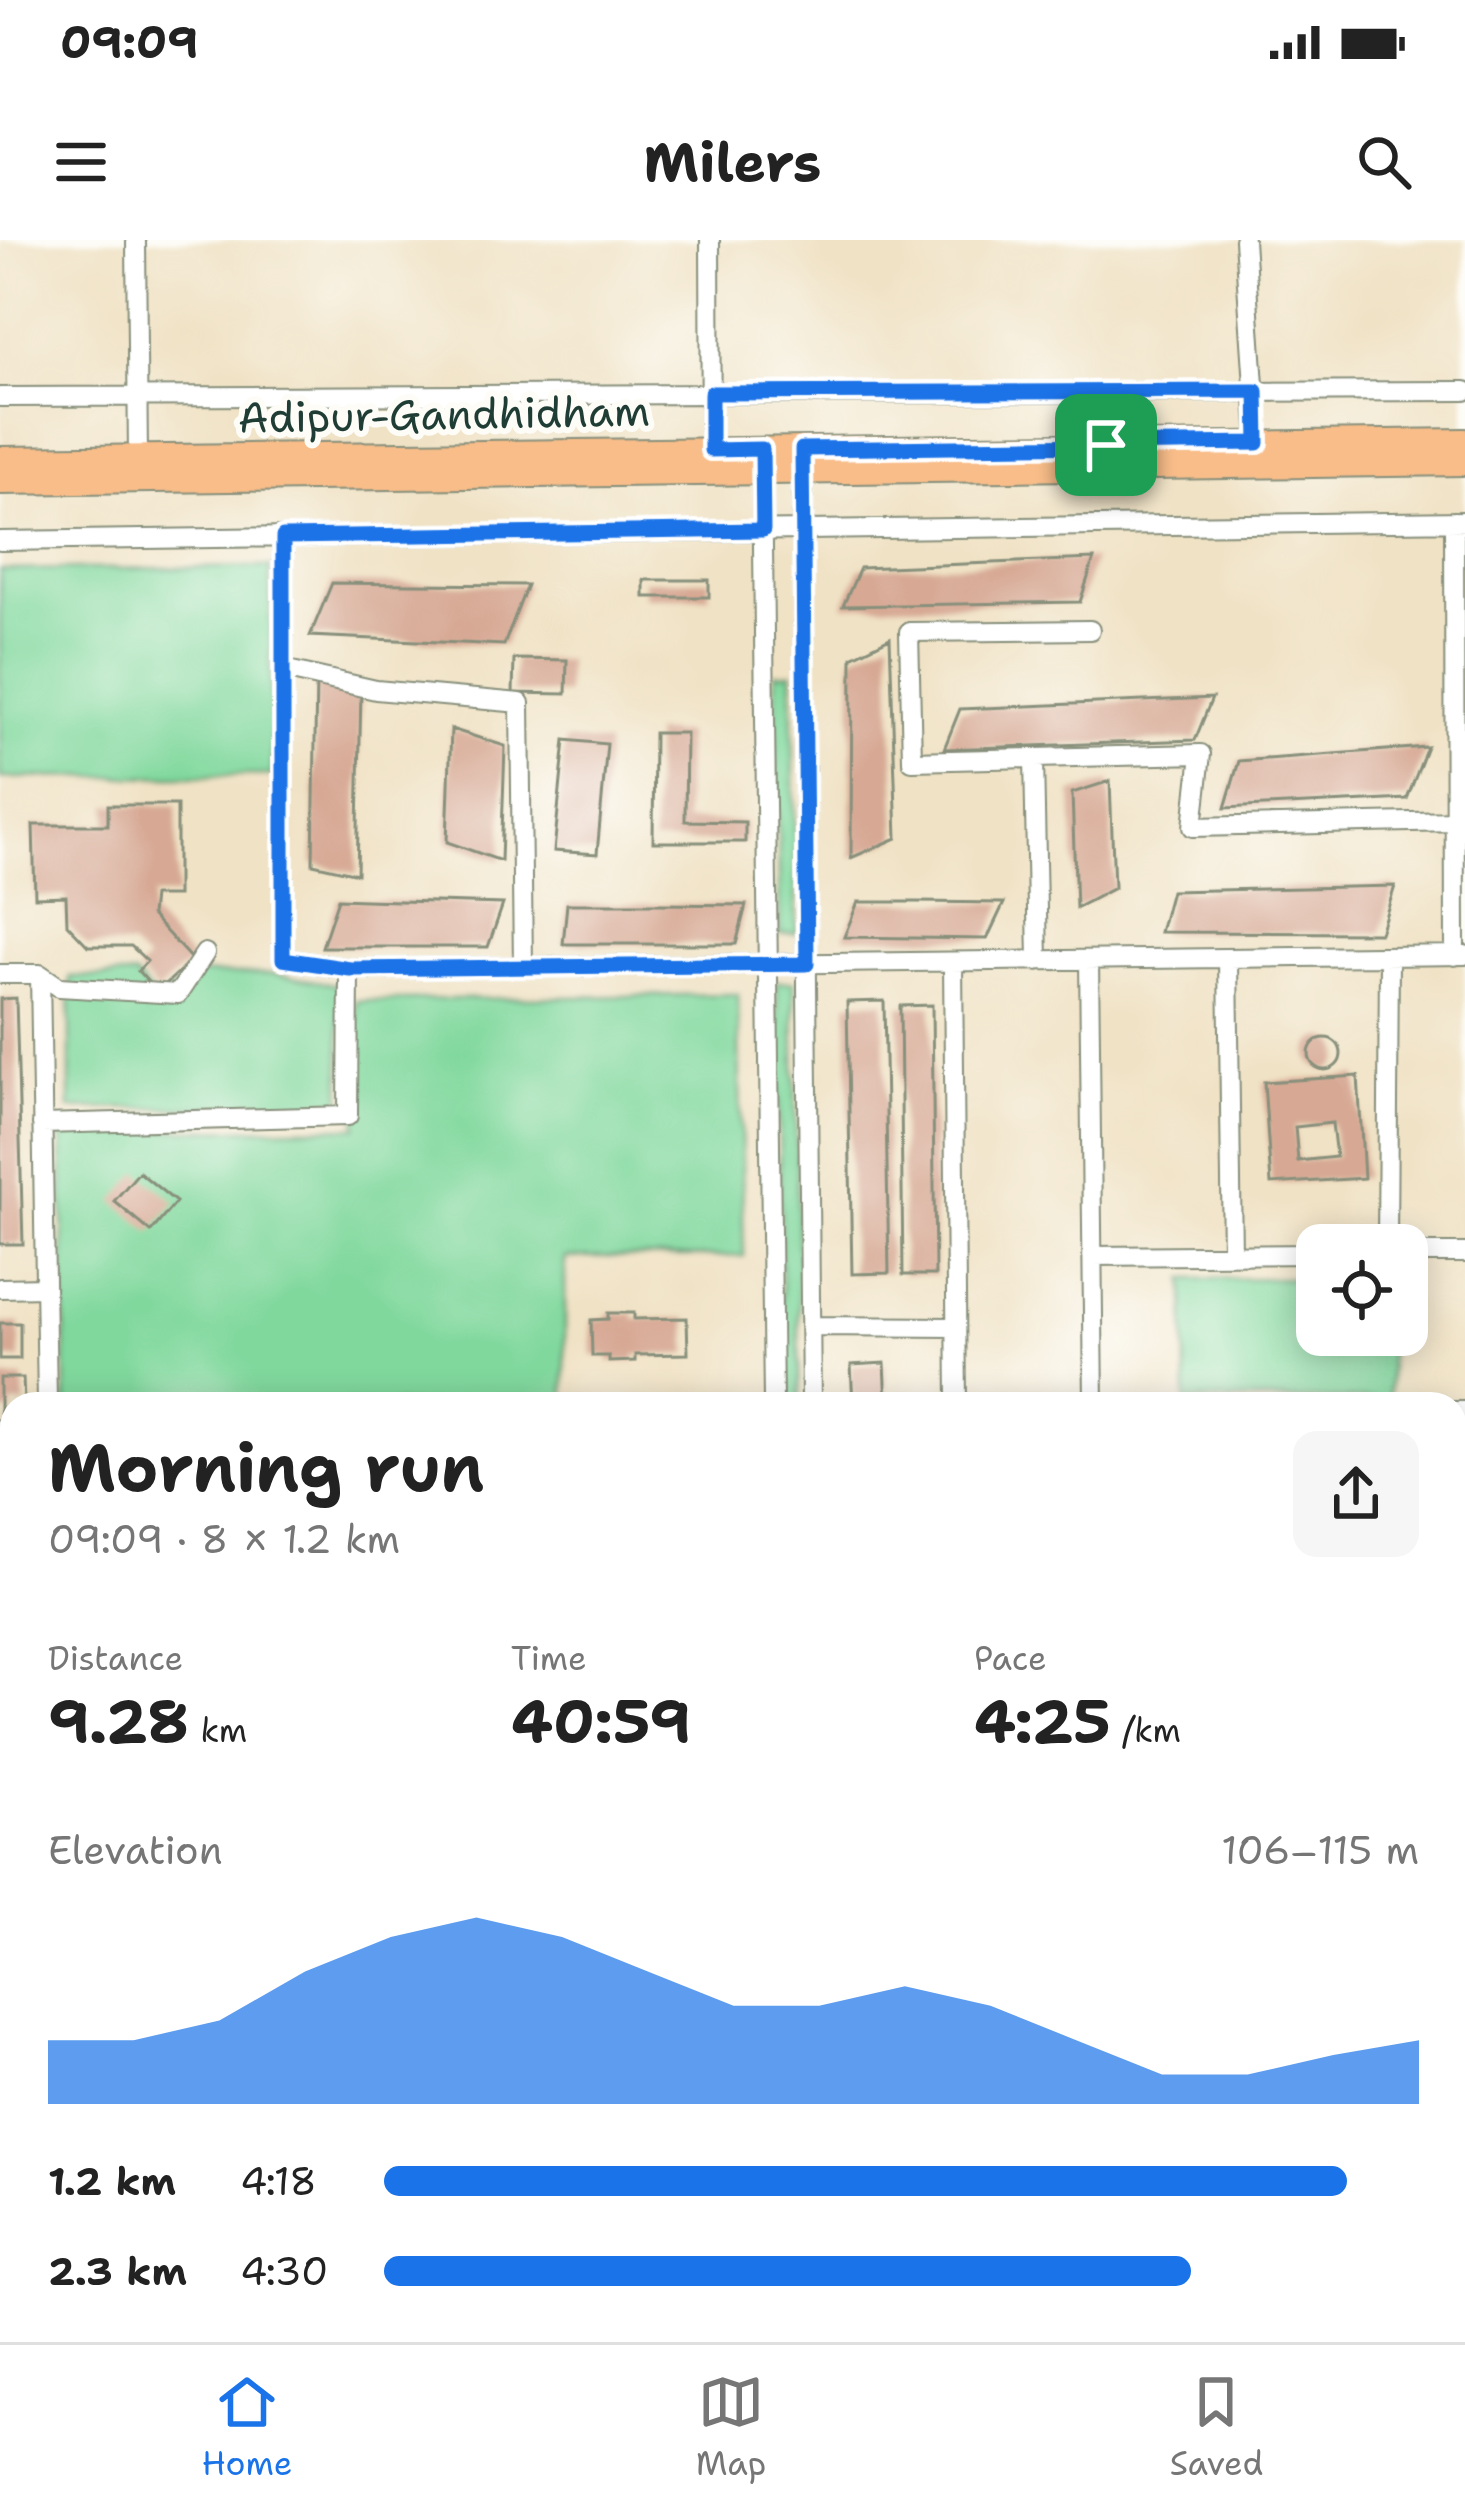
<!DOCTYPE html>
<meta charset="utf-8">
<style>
:root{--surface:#fff;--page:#f6f6f6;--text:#222;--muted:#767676;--line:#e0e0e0;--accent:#1a73e8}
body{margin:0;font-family:"Shantell Sans",sans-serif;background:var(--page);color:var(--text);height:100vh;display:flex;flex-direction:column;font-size:45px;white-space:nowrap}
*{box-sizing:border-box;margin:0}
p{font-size:39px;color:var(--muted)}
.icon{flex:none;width:66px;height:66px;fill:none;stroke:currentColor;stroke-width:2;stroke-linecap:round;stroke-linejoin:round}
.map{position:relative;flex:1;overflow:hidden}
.details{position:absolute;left:0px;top:1152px;width:1467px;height:951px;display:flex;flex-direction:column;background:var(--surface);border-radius:36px 36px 0 0;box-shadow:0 6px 30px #0003}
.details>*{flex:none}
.controls{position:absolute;left:1296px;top:984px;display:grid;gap:24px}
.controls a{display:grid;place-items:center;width:132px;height:132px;border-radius:24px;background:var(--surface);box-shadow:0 6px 30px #0003;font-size:60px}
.pin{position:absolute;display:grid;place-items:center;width:102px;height:102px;color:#fff;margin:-51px;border-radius:24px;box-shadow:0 6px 18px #0006}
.round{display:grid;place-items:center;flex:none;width:126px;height:126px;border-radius:24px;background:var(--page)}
.overview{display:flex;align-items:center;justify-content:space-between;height:204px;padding:0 48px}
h1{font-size:66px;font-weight:700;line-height:90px}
.figures{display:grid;grid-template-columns:repeat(3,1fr);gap:18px;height:204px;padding:12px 48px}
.figures div{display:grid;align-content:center}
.figures b{font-size:60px;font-weight:700}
.figures small{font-size:33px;font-weight:400}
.figures p{font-size:33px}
.chart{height:336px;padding:24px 48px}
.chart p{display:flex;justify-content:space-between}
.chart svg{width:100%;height:216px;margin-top:12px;fill:var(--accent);opacity:.7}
ul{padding:0 48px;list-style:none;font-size:39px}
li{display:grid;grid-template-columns:192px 144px 1fr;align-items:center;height:90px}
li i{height:30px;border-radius:15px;background:var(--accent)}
.status{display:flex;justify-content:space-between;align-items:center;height:84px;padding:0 60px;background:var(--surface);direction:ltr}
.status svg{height:33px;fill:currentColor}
header{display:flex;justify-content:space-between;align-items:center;height:156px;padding:0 48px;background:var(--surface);font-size:54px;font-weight:700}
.dock{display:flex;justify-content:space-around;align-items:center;height:168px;border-top:3px solid var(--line);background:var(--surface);font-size:33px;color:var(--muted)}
.dock a{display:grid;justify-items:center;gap:6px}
.dock .on{color:var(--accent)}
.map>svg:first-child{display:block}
.green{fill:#80d89d;stroke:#508a68;stroke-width:3}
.building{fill:#d7a994;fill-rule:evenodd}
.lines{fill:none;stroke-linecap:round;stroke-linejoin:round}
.minor-casing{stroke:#88907c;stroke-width:22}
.major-casing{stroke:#88907c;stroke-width:28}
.minor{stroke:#fff;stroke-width:18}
.major{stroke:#f8bd89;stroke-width:24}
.route-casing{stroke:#fff;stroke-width:24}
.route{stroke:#1a73e8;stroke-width:15}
.labels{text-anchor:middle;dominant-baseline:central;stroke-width:12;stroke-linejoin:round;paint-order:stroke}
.street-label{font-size:42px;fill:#1f3d34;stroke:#fdfcf7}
</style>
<div class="status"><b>09:09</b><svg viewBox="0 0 49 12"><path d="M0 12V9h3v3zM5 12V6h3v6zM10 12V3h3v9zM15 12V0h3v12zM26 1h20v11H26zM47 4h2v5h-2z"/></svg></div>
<header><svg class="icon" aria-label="menu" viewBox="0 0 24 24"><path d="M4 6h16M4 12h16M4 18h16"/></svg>Milers<svg class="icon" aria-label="search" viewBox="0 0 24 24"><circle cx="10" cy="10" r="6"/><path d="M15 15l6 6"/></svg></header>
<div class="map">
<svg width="1465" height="2102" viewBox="0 0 1465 2102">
<rect width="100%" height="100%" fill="#fdfcf7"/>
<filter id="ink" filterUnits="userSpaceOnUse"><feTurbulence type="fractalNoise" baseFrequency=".00833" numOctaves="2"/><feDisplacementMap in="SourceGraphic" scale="24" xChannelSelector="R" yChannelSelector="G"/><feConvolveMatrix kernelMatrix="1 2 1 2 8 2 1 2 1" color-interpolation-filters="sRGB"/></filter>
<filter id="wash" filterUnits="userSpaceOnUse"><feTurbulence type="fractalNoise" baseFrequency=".004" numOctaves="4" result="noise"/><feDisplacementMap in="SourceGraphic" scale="48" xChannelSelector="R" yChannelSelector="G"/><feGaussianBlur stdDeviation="2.7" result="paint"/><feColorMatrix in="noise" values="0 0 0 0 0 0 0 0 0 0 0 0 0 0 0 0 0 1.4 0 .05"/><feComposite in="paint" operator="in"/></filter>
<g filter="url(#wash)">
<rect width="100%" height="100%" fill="#f0e2c5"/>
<path class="green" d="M 270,327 L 272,535 L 0,538 L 0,330 Z
M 792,433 L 797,693 L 780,694 L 775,434 Z
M 191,734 L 274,734 L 338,745 L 342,866 L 70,869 L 70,737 L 135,736 L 158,761 Z
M 777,742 L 794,742 L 800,1164 L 783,1164 Z
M 738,754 L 744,1016 L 565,1018 L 565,1164 L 66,1164 L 62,892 L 357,887 L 356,761 Z
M 1317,1038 L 1317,1095 L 1389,1095 L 1389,1159 L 1186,1161 L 1185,1039 Z
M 577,2091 L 967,2091 L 967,2102 L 577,2102 Z"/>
<g id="blocks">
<path class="building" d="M 1094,319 L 1080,362 L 843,366 L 860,328 Z
M 644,340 L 709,340 L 709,357 L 644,357 Z
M 332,343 L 410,344 L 527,345 L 504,405 L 310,396 Z
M 890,398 L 897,598 L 851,618 L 852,417 Z
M 514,419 L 567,420 L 566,454 L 513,453 Z
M 316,438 L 361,450 L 357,634 L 313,624 Z
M 1212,458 L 1195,500 L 944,509 L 960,469 Z
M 451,489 L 505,506 L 501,621 L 447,602 Z
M 654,493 L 686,493 L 685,581 L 745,582 L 745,602 L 653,602 Z
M 565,500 L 607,504 L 597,614 L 554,611 Z
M 1427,507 L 1407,559 L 1225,568 L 1239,521 Z
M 1110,541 L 1114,648 L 1076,668 L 1072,553 Z
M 108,565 L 177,565 L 177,656 L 153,656 L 151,675 L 192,720 L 157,752 L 138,731 L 147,721 L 131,706 L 88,706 L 67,684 L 66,656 L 35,657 L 33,585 L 108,585 Z
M 1395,646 L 1380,693 L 1160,692 L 1171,651 Z
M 338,659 L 365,660 L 503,664 L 488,707 L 322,707 Z
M 858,662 L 916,662 L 1004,663 L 987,699 L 844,697 Z
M 567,664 L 657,664 L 746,665 L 736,704 L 563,704 Z
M 16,758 L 23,1004 L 0,1004 L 0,759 Z
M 884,761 L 889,1033 L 852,1034 L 847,762 Z
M 932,765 L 935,1035 L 903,1035 L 900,766 Z
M1309 814a16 16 0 1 1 32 0a16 16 0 1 1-32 0Z
M 1358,836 L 1364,938 L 1271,944 L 1264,842 ZM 1332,883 L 1336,917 L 1298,921 L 1295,887 Z
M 139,932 L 176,962 L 151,992 L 114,961 Z
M 608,1073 L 634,1073 L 634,1079 L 687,1078 L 688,1114 L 635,1115 L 635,1121 L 609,1122 L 609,1116 L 592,1116 L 591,1080 L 608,1079 Z
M 0,1083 L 20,1083 L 20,1119 L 0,1119 Z
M 885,1123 L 887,1164 L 853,1164 L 851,1125 Z
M 0,1138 L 23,1138 L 24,1164 L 12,1164 L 12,1172 L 0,1172 Z
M 0,1224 L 12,1224 L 12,1521 L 0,1521 Z
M 0,1593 L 12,1593 L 12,1632 L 0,1632 Z
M 0,1773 L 12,1773 L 12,1813 L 0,1813 Z
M 0,1829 L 12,1829 L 12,1863 L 0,1863 Z
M 0,1922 L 12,1922 L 12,1955 L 0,1955 Z
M 0,1962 L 12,1962 L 12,1993 L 0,1993 Z
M 0,2050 L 12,2050 L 12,2083 L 0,2084 Z
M 302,2091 L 339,2091 L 339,2102 L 302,2102 Z
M 352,2091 L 385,2091 L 385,2102 L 352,2102 Z
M 442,2091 L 537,2091 L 537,2102 L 442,2102 Z"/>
</g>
</g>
<g filter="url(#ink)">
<use href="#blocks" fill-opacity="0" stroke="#88907c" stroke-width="3"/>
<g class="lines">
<g class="minor-casing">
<path id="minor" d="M 136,0 L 138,217
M 710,0 L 711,222
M 1244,0 L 1258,203
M 0,157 L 1465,151
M 762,221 L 773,1164
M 802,221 L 811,1164
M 1454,281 L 1455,716
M 283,297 L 283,719 L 349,729 L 1465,715
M 0,301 L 1465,281
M 1090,390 L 909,392 L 912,521 L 1201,514 L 1193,587 L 1455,581
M 283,429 L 376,450 L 520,463 L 523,727
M 1034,518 L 1038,721
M 1228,719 L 1232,1014
M 1089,720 L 1094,1164
M 953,722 L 957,1164
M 0,734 L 40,734 L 59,747 L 178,754 L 205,713
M 40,734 L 47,1164
M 42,884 L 348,876 L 349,729
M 1387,1005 L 1389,717
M 1407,1013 L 1465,1013
M 1092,1016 L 1317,1014
M 0,1048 L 45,1047
M 810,1086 L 956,1087
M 1455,1171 L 1465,1171
M 0,1189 L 12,1189
M 1455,1495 L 1465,1494
M 0,1563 L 12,1562
M 1455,1677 L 1465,1677
M 0,1703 L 12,1703
M 1455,1731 L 1465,1731
M 0,1750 L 12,1749
M 0,1882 L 12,1882
M 0,2016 L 12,2016
M 1455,2051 L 1465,2047
M 270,2091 L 270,2102
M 562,2091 L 562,2102
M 1093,2091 L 1093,2102
M 401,2102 L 401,2091
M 1326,2102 L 1354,2091"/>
</g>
<g class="major-casing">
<path id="major" d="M 0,219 L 1465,201
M 0,242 L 1465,223"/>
</g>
<use href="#minor" class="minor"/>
<use href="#major" class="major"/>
</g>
</g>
<g class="lines" filter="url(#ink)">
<g class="route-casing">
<path id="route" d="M 1257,151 L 1258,203 L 802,209 L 807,724 L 350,729 L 283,719 L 283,297 L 763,290 L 762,209 L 711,210 L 711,153 Z"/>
</g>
<use href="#route" class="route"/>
</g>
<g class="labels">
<g class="street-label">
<text transform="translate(444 174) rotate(-1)">Adipur-Gandhidham</text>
</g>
</g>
</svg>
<div class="controls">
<a><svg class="icon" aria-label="locate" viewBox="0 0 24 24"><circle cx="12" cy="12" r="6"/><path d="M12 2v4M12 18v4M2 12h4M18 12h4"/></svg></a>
</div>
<div class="pin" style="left:1106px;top:205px;background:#1e9e55"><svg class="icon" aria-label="arrive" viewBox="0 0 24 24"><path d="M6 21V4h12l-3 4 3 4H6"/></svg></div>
<section class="details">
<div class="overview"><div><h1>Morning run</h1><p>09:09 · 8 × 1.2 km</p></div><a class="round"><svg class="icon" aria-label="share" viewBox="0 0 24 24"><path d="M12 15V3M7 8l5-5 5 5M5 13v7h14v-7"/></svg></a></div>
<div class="figures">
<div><p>Distance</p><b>9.28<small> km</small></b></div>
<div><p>Time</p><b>40:59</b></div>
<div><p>Pace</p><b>4:25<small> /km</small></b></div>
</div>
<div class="chart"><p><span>Elevation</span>106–115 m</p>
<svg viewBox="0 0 160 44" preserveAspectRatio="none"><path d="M0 44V31L10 31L20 27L30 17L40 10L50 6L60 10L70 17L80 24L90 24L100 20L110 24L120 31L130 38L140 38L150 34L160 31V44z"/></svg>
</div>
<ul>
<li><b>1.2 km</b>4:18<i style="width:93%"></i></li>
<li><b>2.3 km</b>4:30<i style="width:78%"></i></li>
</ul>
</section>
</div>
<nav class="dock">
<a class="on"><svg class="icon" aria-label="home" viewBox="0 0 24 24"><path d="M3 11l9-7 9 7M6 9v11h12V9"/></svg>Home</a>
<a><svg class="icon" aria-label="map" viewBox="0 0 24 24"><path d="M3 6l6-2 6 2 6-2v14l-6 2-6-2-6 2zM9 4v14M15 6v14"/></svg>Map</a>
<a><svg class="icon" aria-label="saved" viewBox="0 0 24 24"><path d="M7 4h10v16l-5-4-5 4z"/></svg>Saved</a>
</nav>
